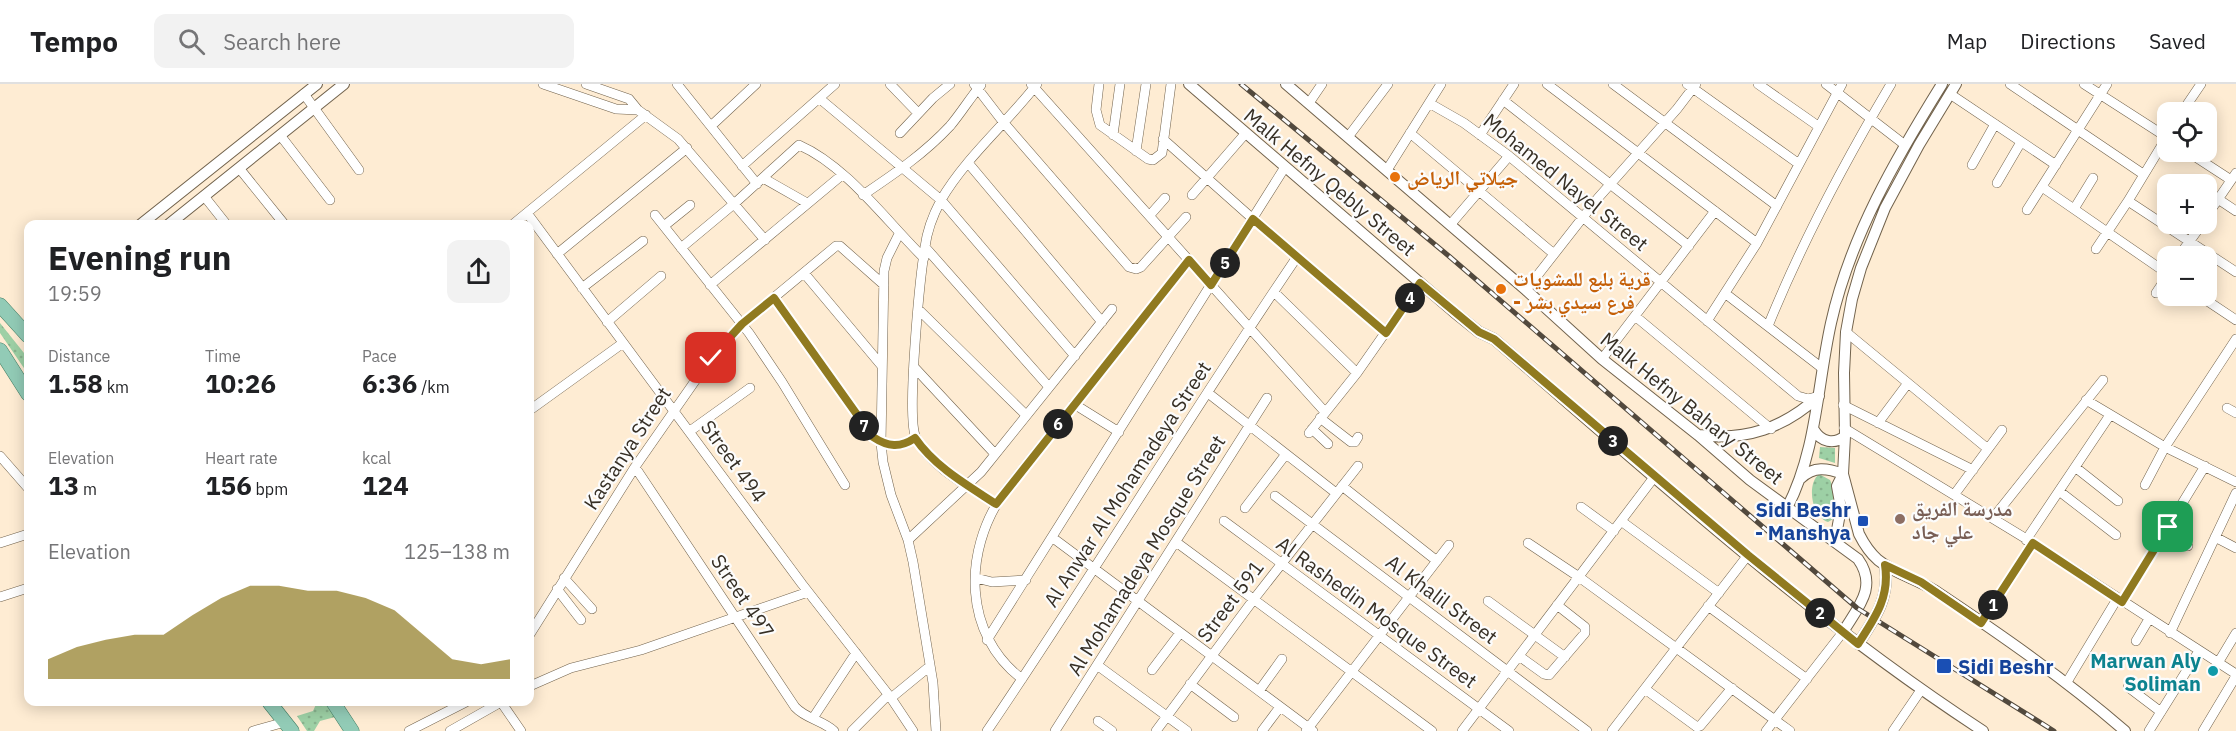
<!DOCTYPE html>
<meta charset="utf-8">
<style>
:root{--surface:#fff;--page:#f2f2f2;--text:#202124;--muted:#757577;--line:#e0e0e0;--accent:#907a20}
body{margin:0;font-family:"IBM Plex Sans","Noto Naskh Arabic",sans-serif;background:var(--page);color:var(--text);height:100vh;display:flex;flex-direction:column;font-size:22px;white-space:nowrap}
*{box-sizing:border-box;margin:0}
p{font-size:20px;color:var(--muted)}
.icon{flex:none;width:33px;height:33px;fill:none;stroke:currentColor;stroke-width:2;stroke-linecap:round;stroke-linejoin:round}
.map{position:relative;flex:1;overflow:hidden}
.sheet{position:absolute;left:24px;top:136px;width:510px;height:486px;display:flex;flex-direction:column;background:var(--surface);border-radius:12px;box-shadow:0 3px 15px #0003}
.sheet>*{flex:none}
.fabs{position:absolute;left:2157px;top:18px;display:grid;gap:12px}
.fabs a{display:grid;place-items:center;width:60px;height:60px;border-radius:12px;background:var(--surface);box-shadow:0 3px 15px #0003;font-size:30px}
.pin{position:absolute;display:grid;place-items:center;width:51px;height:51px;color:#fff;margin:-26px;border-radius:12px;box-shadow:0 3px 9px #0006}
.km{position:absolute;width:30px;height:30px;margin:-15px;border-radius:50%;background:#222;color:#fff;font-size:16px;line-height:30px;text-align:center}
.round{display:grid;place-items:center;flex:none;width:63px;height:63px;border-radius:12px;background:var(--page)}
.head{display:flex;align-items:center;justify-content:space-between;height:102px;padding:0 24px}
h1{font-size:33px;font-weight:800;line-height:45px}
.figures{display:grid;grid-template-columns:repeat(3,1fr);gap:9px;height:102px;padding:6px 24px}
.figures div{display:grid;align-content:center}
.figures b{font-size:26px;font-weight:800}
.figures small{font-size:16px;font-weight:400}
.figures p{font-size:16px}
.chart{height:168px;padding:12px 24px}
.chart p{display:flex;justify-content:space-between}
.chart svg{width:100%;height:108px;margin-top:6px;fill:var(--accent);opacity:.7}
header{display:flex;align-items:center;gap:36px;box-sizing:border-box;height:84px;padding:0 30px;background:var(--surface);border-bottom:2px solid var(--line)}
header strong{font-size:28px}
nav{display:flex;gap:33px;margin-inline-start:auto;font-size:21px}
.search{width:420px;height:54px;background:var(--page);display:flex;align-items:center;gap:15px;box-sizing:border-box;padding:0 21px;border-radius:12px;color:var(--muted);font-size:22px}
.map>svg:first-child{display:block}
.grass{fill:url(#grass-dots)}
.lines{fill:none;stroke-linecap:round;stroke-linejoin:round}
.minor-casing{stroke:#71624c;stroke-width:10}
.tertiary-casing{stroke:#71624c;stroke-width:12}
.primary-casing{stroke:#437e64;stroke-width:15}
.minor{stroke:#fff;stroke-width:9}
.tertiary{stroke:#fff;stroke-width:10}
.primary{stroke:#92cbb6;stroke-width:14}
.rail-casing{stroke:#52493d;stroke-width:5}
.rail{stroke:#fcfcfc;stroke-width:3;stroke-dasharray:9;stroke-linecap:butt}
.route-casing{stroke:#fff;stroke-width:12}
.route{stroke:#907a20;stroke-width:8}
.food-dot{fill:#e8710a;stroke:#fcfcfc;stroke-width:2}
.education-dot{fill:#8d6e63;stroke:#fcfcfc;stroke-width:2}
.transit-dot{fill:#1a4fb4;stroke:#fcfcfc;stroke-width:2}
.culture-dot{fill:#0f9aa8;stroke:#fcfcfc;stroke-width:2}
.labels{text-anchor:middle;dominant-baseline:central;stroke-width:4.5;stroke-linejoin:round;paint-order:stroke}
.food-label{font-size:20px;font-weight:bold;fill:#c56008;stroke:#fcfcfc;text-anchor:start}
.street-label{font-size:20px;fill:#362f25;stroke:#fcfcfc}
.education-label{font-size:20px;font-weight:bold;fill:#785e54;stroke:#fcfcfc;text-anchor:start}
.transit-label{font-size:20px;font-weight:bold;fill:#164399;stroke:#fcfcfc;text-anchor:end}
.culture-label{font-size:20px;font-weight:bold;fill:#0d838f;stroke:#fcfcfc;text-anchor:end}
</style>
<header>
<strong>Tempo</strong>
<div class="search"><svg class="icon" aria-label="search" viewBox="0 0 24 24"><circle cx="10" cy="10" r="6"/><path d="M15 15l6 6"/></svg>Search here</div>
<nav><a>Map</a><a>Directions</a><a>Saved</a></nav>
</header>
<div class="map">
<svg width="2236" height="647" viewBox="0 0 2236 647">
<defs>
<pattern id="grass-dots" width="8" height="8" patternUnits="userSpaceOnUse" patternTransform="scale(1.5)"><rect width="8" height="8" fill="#9dd0a5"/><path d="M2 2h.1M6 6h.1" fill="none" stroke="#88b38e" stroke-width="1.8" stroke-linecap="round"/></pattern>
</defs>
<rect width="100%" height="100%" fill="#feecd3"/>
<path class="grass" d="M 0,239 L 28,274 L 28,290 L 0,249 Z
M 1820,363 L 1835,364 L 1835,379 L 1819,374 Z
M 1819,390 L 1830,396 L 1838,415 L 1835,434 L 1828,438 C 1812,433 1806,401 1819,390 Z
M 317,618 L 324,618 L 335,633 L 320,637 L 314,647 L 307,647 L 297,632 L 313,627 Z"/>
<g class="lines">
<g class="minor-casing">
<path id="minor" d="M 543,0 L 616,25 L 638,26
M 586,0 L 629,15 L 638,26 L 678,55 L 765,156
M 677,0 L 757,100
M 890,0 L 918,29
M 974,0 L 1004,39 L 1129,183 L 1136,185 L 1141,183 L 1186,133
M 1031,0 L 1325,328
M 1099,0 L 1096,26 L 1100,41 L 1148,75 L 1153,76 L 1162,69 L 1171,0
M 1547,0 L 1757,159
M 1613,0 L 1777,122
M 1687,0 L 1799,80
M 1758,0 L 1818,42
M 1826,0 L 1905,61
M 2010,0 L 2143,90
M 2084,0 L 2168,54
M 304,10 L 359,86
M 1950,10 L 2056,81
M 819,14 L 941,116 L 1075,272
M 1503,16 L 1689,162
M 1309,19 L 1322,0
M 1429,19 L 1464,39 L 1509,72 L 1798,312 L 1808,315 L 1819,312
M 2182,28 L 2201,0
M 711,42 L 756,0
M 900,49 L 933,14 L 950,0
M 1410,49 L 1554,170
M 280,51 L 330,116
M 1113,51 L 1120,0
M 1480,51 L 1514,0
M 1348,53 L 1388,0
M 1163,55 L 1253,135 L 1386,249
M 1136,67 L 1146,0
M 2188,68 L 2231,96
M 969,80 L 1102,238
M 1972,81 L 1995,40
M 742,82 L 835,0
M 239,84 L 285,141
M 1387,86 L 1441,0
M 763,94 L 807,119
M 1997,99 L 2021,58
M 2042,103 L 2168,190
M 863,111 C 894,90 924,70 950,42 C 961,29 970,14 981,1
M 1192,111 L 1245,50
M 204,112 L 227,141
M 2218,115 L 2236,127
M 2128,117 L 2236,188
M 2074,125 L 2093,94
M 2027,126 L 2107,0
M 527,129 L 802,500 L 891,614 L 913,647
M 655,131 L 749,249 L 782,298 L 845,401
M 1150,131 L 1165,114
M 2206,133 L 2236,89
M 512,141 L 646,31
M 1450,141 L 1509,72
M 664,142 L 690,121
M 899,150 L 887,174 L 884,187 L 881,359 L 883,378 L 891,411 L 908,456 L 913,478 L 933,599 L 936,647
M 925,163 L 1049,303
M 681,164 L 735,119 L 799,61 C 847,82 887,138 924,174
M 2096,165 L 2128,117 L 2168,51
M 557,170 L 687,64
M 2179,172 L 2202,140
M 804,189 L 882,282
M 710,201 L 842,91
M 582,204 L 643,157
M 1526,206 L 1598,114 L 1677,25 L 1696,0
M 1274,208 L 1357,289
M 2156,209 L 2168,191
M 1726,210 L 1822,284
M 2200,212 L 2236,236
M 774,214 L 873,353 C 888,363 900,364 915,354
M 919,226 L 1026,331
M 1635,232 L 1771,345
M 1707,237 L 1757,159 L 1842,0
M 607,238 L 661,192
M 1768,242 C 1802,158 1844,79 1891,0
M 1846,248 L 1988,365
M 1602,275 L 1715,127
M 914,283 L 995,370
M 1208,309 L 1336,409
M 2086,316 L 2165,363 L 2236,398
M 1074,320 L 1119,348
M 1843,321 L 1973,386
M 2227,324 L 2236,329
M 530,326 L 623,259
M 1320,334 L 1351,358 L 1355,358 L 1358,353
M 1878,339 L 1908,299
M 1844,344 L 2033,459 L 2236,590
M 1312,345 L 1328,360
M 690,347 L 750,304
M 1309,349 L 1357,289 L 1420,199
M 0,372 L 28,404
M 635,383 L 795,623 C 806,635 822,636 834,647
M 2075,383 L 2118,417
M 2145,401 L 2165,363 L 2236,255
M 1342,402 L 1437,477
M 2059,407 L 2116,451
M 1954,411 L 2002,346
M 1275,412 L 1587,647
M 996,420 C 971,404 929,382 916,354 C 906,334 920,193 925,163 C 927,147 933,131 941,116 C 966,73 1007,39 1037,0
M 1581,423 L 1614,447
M 1245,424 L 1286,370
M 1993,434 L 2103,296
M 1224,437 L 1509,647
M 1621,437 L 1719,509
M 2168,443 L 2188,462
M 2215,453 L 2236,464
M 1053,454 L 1313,647
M 908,456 L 981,388 L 1112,225
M 2026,456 L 2110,331
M 1176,458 L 1432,647
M 0,459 L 28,450
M 1528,459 L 1579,493 L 1790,647
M 564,494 L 592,525
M 976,494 L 992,498 L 1026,496
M 557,505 L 581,536
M 0,513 L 28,504
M 1488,517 L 1565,573
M 2122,518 L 2205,382
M 1708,522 L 1807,595
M 1981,539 L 2033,459
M 2170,549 L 2236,409
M 530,550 L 635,383 L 711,274 L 742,240 L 836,162 L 840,162 L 884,201
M 987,556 L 1285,83
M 2136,557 L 2149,535
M 1519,572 L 1544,590 L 1549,591 L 1585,549 L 1585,543 L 1557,521
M 2218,579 L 2236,549
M 1097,581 L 1187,647
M 1152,586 L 1180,549
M 1022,595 C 963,550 963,468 1003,410 L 1189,176
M 2067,598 L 2117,515
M 1190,600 L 1234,633
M 530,602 L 571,584 L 641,566 L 808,508
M 2128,603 L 2161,628
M 1645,605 L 1697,643 L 1700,642 L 1732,604
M 1259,607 L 1282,575
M 891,614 L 930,582
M 813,634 L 856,569
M 1098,637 L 1112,647
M 253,647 L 285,638
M 409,647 L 466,618
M 450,647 L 501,618 L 521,647
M 852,647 L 888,611
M 987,647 C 1093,491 1191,329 1297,173
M 1055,647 L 1267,314
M 1156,647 L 1254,515 L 1358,382
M 1262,647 L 1280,623
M 1306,647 L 1449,461
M 1462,647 L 1655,392
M 1612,647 L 1748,471
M 1766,647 L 1843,548
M 1893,647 L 1921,606
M 2149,647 L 2199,567
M 2203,647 L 2236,592"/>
</g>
<g class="tertiary-casing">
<path id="tertiary" d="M 1189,0 L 1454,228 L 1479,248 L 1494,255 C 1652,391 1808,533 1983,647
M 1286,0 L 1526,206 L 1602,275 L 1698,351 L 1750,396 L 1858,475 C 1878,503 1858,523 1843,548
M 1956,0 L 1919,61 L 1885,124 L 1861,184 L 1852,215 L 1846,248 L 1844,289 L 1845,352 L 1843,390 L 1859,450 C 1864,460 1870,469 1878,476 C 1894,489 1916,495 1934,506 C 2000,550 2065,595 2125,647
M 140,141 L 317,0
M 168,141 L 344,0
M 1814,346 C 1821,358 1834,361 1845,352
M 1699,351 C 1746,357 1784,344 1819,312
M 1801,394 C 1814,382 1827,384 1843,390 L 1837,402 L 1841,424 L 1835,457
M 1787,424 C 1817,366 1817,302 1831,239 C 1850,153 1896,74 1942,0
M 1858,560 C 1875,534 1890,514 1885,481"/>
</g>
<g class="primary-casing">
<path id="primary" d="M 0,221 L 28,252
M 0,266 L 28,310
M 269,618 L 292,647
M 333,618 L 352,647"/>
</g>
<use href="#minor" class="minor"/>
<use href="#tertiary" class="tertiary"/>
<use href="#primary" class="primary"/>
<g class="rail-casing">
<path id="rail" d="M 1241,0 L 1450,173 L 1857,524 L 2054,647"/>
</g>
<use href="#rail" class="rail"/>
</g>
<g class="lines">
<g class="route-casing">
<path id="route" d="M 711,274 L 742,240 L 774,214 L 873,353 C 888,363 900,364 915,354 C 935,383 967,401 996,420 L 1189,176 L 1211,201 L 1253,135 L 1386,249 L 1420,199 L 1479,248 L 1494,255 L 1748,471 L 1858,560 C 1875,534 1890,513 1885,481 L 1921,498 L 1981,539 L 2033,459 L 2122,518 L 2168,443"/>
</g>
<use href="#route" class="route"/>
</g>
<g class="food-dot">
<circle cx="1395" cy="93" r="6"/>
<circle cx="1501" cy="205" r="6"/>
</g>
<circle class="education-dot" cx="1900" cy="435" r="6"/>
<g class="transit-dot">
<rect x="1857" y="431" width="12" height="12" rx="3"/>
<rect x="1936" y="574" width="16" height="16" rx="3"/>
</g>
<circle class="culture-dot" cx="2213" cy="587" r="6"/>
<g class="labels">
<g class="food-label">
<text x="1407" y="93">جيلاتي الرياض</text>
<text x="1513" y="194">قرية بلبع للمشويات<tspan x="1513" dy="23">- فرع سيدي بشر</tspan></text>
</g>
<g class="street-label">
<text transform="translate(1330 98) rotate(40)">Malk Hefny Qebly Street</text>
<text transform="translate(1566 98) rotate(39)">Mohamed Nayel Street</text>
<text transform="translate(1692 324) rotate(39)">Malk Hefny Bahary Street</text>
<text transform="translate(627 364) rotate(-57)">Kastanya Street</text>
<text transform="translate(734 377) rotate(54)">Street 494</text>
<text transform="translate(1127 400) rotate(-57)">Al Anwar Al Mohamadeya Street</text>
<text transform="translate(1146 471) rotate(-58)">Al Mohamadeya Mosque Street</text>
<text transform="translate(743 512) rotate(56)">Street 497</text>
<text transform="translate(1442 515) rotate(37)">Al Khalil Street</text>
<text transform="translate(1230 517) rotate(-53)">Street 591</text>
<text transform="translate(1377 528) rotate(36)">Al Rashedin Mosque Street</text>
</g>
<g class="education-label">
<text x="1912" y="424">مدرسة الفريق<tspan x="1912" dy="23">علي جاد</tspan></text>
</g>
<g class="transit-label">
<text x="1851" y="425">Sidi Beshr<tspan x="1851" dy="23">- Manshya</tspan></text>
<text x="1958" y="582" text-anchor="start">Sidi Beshr</text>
</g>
<g class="culture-label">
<text x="2201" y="576">Marwan Aly<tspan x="2201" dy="23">Soliman</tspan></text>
</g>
</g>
</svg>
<div class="fabs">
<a><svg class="icon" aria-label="locate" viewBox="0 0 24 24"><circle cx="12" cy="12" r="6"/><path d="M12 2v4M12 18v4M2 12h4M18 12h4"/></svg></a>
<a>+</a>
<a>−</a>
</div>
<div class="pin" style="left:2168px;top:443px;background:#1e9e55"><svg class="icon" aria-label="arrive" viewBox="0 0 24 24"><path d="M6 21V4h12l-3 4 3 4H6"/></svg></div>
<div class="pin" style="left:711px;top:274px;background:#d93025"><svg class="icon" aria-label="check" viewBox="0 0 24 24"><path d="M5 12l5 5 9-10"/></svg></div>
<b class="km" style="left:1993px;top:521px">1</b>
<b class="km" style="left:1820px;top:529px">2</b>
<b class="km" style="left:1613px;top:357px">3</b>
<b class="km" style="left:1410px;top:214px">4</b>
<b class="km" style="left:1225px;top:179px">5</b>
<b class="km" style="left:1058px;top:340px">6</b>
<b class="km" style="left:864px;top:342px">7</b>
<section class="sheet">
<div class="head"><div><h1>Evening run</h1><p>19:59</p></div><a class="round"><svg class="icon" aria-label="share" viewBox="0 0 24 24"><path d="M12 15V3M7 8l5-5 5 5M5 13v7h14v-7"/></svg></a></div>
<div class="figures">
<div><p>Distance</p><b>1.58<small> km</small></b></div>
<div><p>Time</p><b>10:26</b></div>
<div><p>Pace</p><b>6:36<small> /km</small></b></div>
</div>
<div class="figures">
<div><p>Elevation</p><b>13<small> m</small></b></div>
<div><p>Heart rate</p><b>156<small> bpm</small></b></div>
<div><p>kcal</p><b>124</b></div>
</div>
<div class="chart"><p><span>Elevation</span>125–138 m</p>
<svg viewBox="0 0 160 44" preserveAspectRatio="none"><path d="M0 44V36L10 31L20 28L30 26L40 26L50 18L60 11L70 6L80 6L90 8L100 8L110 11L120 16L130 26L140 36L150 38L160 36V44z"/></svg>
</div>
</section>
</div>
